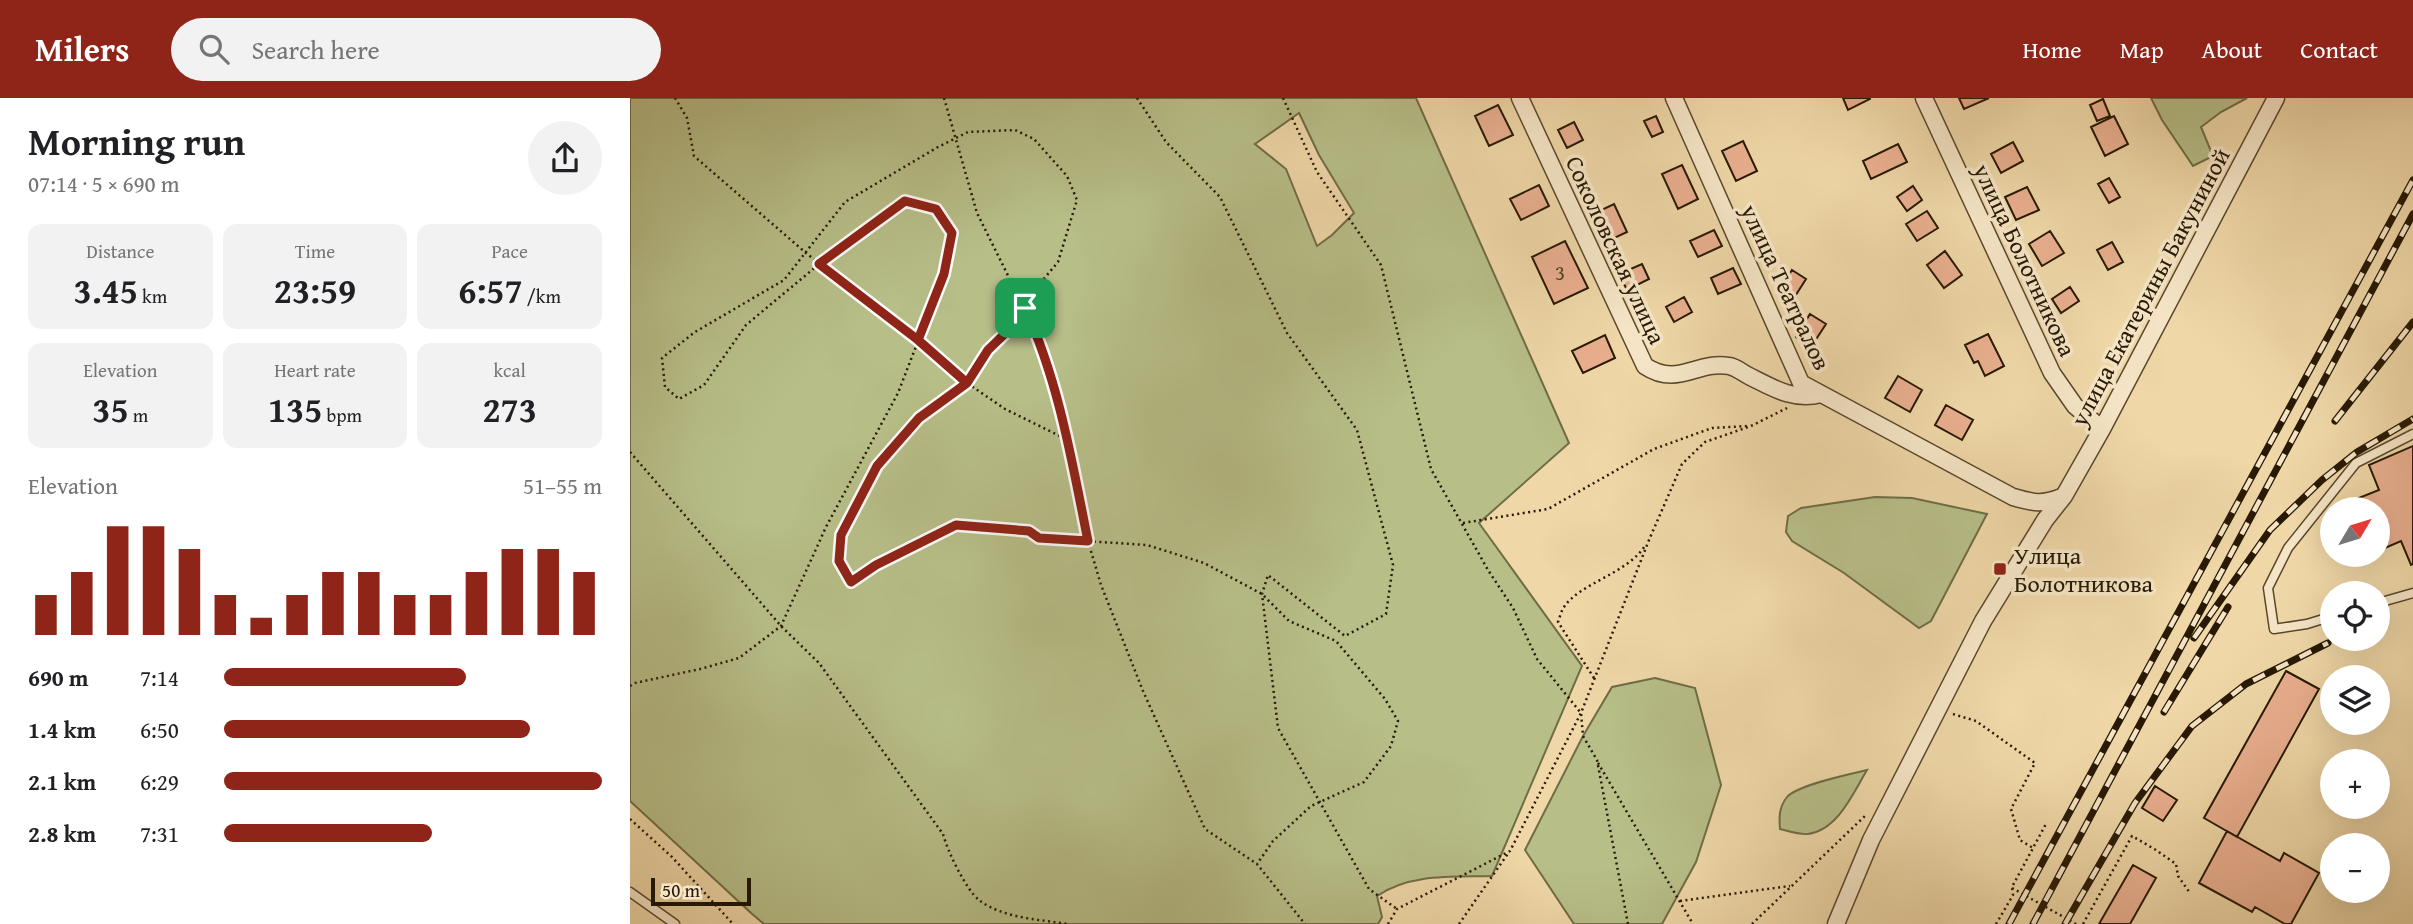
<!DOCTYPE html>
<meta charset="utf-8">
<style>
:root{--surface:#fff;--page:#f2f2f2;--text:#202124;--muted:#757577;--accent:#8f2418}
body{margin:0;font-family:"Gentium Book Plus",serif;background:var(--page);color:var(--text);height:100vh;display:flex;flex-direction:column;font-size:26px;white-space:nowrap}
*{box-sizing:border-box;margin:0}
p{font-size:23px;color:var(--muted)}
.icon{flex:none;width:38px;height:38px;fill:none;stroke:currentColor;stroke-width:2;stroke-linecap:round;stroke-linejoin:round}
.map{position:relative;flex:1;overflow:hidden}
.side{display:flex;flex-direction:column;background:var(--surface);width:630px}
.side>*{flex:none}
.needle{width:46px;rotate:52deg}
.controls{position:absolute;left:1690px;top:399px;display:grid;gap:14px}
.controls a{display:grid;place-items:center;width:70px;height:70px;border-radius:50%;background:var(--surface);box-shadow:0 7px 28px #0002;font-size:35px}
.scale{position:absolute;left:21px;bottom:18px;width:100px;box-sizing:border-box;padding-left:7px;border:4px solid #281904;border-top:0;font-size:19px;line-height:24px;white-space:nowrap;color:#281904;-webkit-text-stroke:5px #f5e5c6;paint-order:stroke}
.pin{position:absolute;display:grid;place-items:center;width:60px;height:60px;color:#fff;margin:-30px;border-radius:14px;box-shadow:0 4px 10px #0006}
.round{display:grid;place-items:center;flex:none;width:74px;height:74px;border-radius:37px;background:var(--page)}
.summary{display:flex;align-items:center;justify-content:space-between;height:119px;padding:0 28px}
h1{font-size:38px;font-weight:800;line-height:52px}
.stats{display:grid;grid-template-columns:repeat(3,1fr);gap:10px;height:119px;padding:7px 28px}
.stats div{display:grid;align-content:center;border-radius:14px;background:var(--page);text-align:center}
.stats b{font-size:35px;font-weight:800}
.stats small{font-size:19px;font-weight:400}
.stats p{font-size:19px}
.chart{height:196px;padding:14px 28px}
.chart p{display:flex;justify-content:space-between}
.chart svg{width:100%;height:126px;margin-top:7px;stroke:var(--accent);stroke-width:6}
ul{padding:0 28px;list-style:none;font-size:23px}
li{display:grid;grid-template-columns:112px 84px 1fr;align-items:center;height:52px}
li i{height:18px;border-radius:9px;background:var(--accent)}
header{display:flex;align-items:center;gap:42px;box-sizing:border-box;height:98px;padding:0 35px;background:var(--accent);color:#fff}
header strong{font-size:33px}
nav{display:flex;gap:38px;margin-inline-start:auto;font-size:24px}
.search{width:490px;height:63px;background:var(--page);display:flex;align-items:center;gap:18px;box-sizing:border-box;padding:0 24px;border-radius:38px;color:var(--muted);font-size:26px}
main{display:flex;flex:1;min-height:0}
.map>svg:first-child{display:block}
.green{fill:#b7be88;stroke:#706c46;stroke-width:2;fill-rule:evenodd}
.building{fill:#e9af8f;stroke:#281904;stroke-width:2}
.lines{fill:none;stroke-linecap:round;stroke-linejoin:round}
.lane-casing{stroke:#5a482d;stroke-width:11}
.street-casing{stroke:#5a482d;stroke-width:19}
.path{stroke:#281904;stroke-width:2.5;stroke-dasharray:2 3.5;stroke-linecap:butt}
.lane{stroke:#f5e5c6;stroke-width:8}
.street{stroke:#f5e5c6;stroke-width:16}
.rail-casing{stroke:#281904;stroke-width:7}
.rail{stroke:#f5e5c6;stroke-width:4.5;stroke-dasharray:13;stroke-linecap:butt}
.route-casing{stroke:#fff;stroke-width:14}
.route{stroke:#8f2418;stroke-width:9}
.poi-dot{fill:#8f2418;stroke:#f5e5c6;stroke-width:2.5}
.labels{text-anchor:middle;dominant-baseline:central;stroke-width:7;stroke-linejoin:round;paint-order:stroke}
.number-label{font-size:21px;fill:#583e27}
.street-label{font-size:24px;fill:#281904;stroke:#f5e5c6}
.poi-label{font-size:24px;fill:#281904;stroke:#f5e5c6;text-anchor:start}
</style>
<header>
<strong>Milers</strong>
<div class="search"><svg class="icon" aria-label="search" viewBox="0 0 24 24"><circle cx="10" cy="10" r="6"/><path d="M15 15l6 6"/></svg>Search here</div>
<nav><a>Home</a><a>Map</a><a>About</a><a>Contact</a></nav>
</header>
<main>
<section class="side">
<div class="summary"><div><h1>Morning run</h1><p>07:14 · 5 × 690 m</p></div><a class="round"><svg class="icon" aria-label="share" viewBox="0 0 24 24"><path d="M12 15V3M7 8l5-5 5 5M5 13v7h14v-7"/></svg></a></div>
<div class="stats">
<div><p>Distance</p><b>3.45<small> km</small></b></div>
<div><p>Time</p><b>23:59</b></div>
<div><p>Pace</p><b>6:57<small> /km</small></b></div>
</div>
<div class="stats">
<div><p>Elevation</p><b>35<small> m</small></b></div>
<div><p>Heart rate</p><b>135<small> bpm</small></b></div>
<div><p>kcal</p><b>273</b></div>
</div>
<div class="chart"><p><span>Elevation</span>51–55 m</p>
<svg viewBox="0 0 160 44" preserveAspectRatio="none"><path d="M5 44V30M15 44V22M25 44V6M35 44V6M45 44V14M55 44V30M65 44V38M75 44V30M85 44V22M95 44V22M105 44V30M115 44V30M125 44V22M135 44V14M145 44V14M155 44V22"/></svg>
</div>
<ul>
<li><b>690 m</b>7:14<i style="width:64%"></i></li>
<li><b>1.4 km</b>6:50<i style="width:81%"></i></li>
<li><b>2.1 km</b>6:29<i style="width:100%"></i></li>
<li><b>2.8 km</b>7:31<i style="width:55%"></i></li>
</ul>
</section>
<div class="map">
<svg width="1783" height="826" viewBox="0 0 1783 826">
<rect width="100%" height="100%" fill="#efd7a7"/>
<filter id="stains"><feTurbulence type="fractalNoise" baseFrequency=".00286" numOctaves="4"/><feColorMatrix values="0 0 0 0 .2 0 0 0 0 .09 0 0 0 0 .02 0 0 0 .5 -.17"/></filter>
<radialGradient id="worn" r=".72"><stop offset=".6" stop-color="#630" stop-opacity="0"/><stop offset="1" stop-color="#630" stop-opacity=".3"/></radialGradient>
<path class="green" d="M 0,0 L 786,0 L 939,345 L 849,425 L 952,568 L 862,778 C 824,779 780,775 747,798 L 752,819 L 748,826 L 134,826 L 121,815 L 0,703 ZM 669,15 L 689,57 L 724,115 L 702,137 L 687,148 L 656,71 L 625,46 Z
M 1521,0 L 1617,0 L 1591,14 L 1571,29 L 1583,58 L 1563,68 L 1532,22 Z
M 1245,399 L 1282,400 L 1357,416 L 1301,523 L 1289,530 L 1214,475 L 1162,443 L 1156,434 L 1158,418 L 1171,410 Z
M 1025,580 L 1065,590 L 1091,687 L 1066,764 L 1032,826 L 944,826 L 895,752 L 953,638 L 982,589 Z
M 1237,672 C 1223,695 1208,732 1178,736 C 1170,737 1158,733 1150,731 C 1149,719 1149,709 1157,699 C 1167,687 1220,676 1237,672 Z"/>
<path class="building" d="M 1213,0 L 1240,0 L 1240,1 L 1218,12 Z
M 1329,0 L 1359,0 L 1334,11 Z
M 1473,1 L 1480,18 L 1467,23 L 1460,7 Z
M 868,7 L 883,37 L 859,48 L 845,18 Z
M 1026,18 L 1033,34 L 1022,39 L 1014,23 Z
M 1484,18 L 1498,46 L 1475,58 L 1461,29 Z
M 944,24 L 953,42 L 937,50 L 928,32 Z
M 1113,43 L 1127,73 L 1106,83 L 1092,53 Z
M 1383,44 L 1393,63 L 1371,75 L 1361,56 Z
M 1268,46 L 1277,64 L 1241,81 L 1233,63 Z
M 1052,67 L 1068,101 L 1048,111 L 1032,76 Z
M 1479,80 L 1490,99 L 1479,105 L 1468,86 Z
M 909,87 L 919,108 L 891,122 L 880,101 Z
M 1283,88 L 1292,102 L 1277,113 L 1267,99 Z
M 1397,89 L 1409,112 L 1386,122 L 1375,99 Z
M 984,106 L 997,134 L 978,143 L 965,115 Z
M 1297,113 L 1308,130 L 1287,143 L 1276,126 Z
M 1084,132 L 1092,148 L 1068,159 L 1060,143 Z
M 1420,133 L 1434,155 L 1412,168 L 1399,146 Z
M 935,143 L 958,190 L 924,206 L 902,159 Z
M 1482,144 L 1493,164 L 1478,172 L 1467,152 Z
M 1315,153 L 1332,177 L 1314,190 L 1297,167 Z
M 1012,166 L 1019,181 L 997,192 L 989,176 Z
M 1103,170 L 1111,186 L 1088,196 L 1081,180 Z
M 1162,172 L 1176,181 L 1162,203 L 1148,194 Z
M 1440,189 L 1449,203 L 1431,215 L 1422,201 Z
M 1054,199 L 1062,214 L 1044,224 L 1036,209 Z
M 1180,216 L 1196,226 L 1181,249 L 1166,239 Z
M 1358,236 L 1374,268 L 1355,278 L 1348,263 L 1344,265 L 1335,247 Z
M 975,237 L 985,260 L 953,275 L 942,253 Z
M 1268,278 L 1292,292 L 1280,314 L 1255,300 Z
M 1316,307 L 1343,322 L 1332,342 L 1305,327 Z
M 1783,348 L 1783,466 L 1781,467 L 1771,443 L 1748,453 L 1748,411 L 1704,410 L 1749,392 L 1739,367 Z
M 1656,573 L 1689,591 L 1607,739 L 1574,720 Z
M 1525,688 L 1547,702 L 1533,723 L 1512,710 Z
M 1597,733 L 1650,763 L 1654,755 L 1689,775 L 1661,826 L 1655,826 L 1625,809 L 1622,814 L 1569,785 Z
M 1503,767 L 1526,780 L 1500,826 L 1469,826 Z"/>
<g class="lines">
<g class="lane-casing">
<path id="lane" d="M 1748,505 L 1783,495
M 1703,518 L 1677,526 L 1644,531 L 1638,490 L 1658,450 L 1726,365 L 1783,336
M 0,794 L 45,826"/>
</g>
<g class="street-casing">
<path id="street" d="M 890,0 L 1015,268 C 1048,290 1068,262 1099,268 C 1106,269 1113,275 1119,278 C 1143,290 1163,303 1191,296
M 1044,0 L 1171,285 L 1383,399 C 1404,405 1411,407 1432,399
M 1294,0 L 1422,275 L 1445,308 L 1472,331
M 1206,826 L 1241,742 L 1353,523 L 1415,422 L 1434,398 L 1472,331 L 1646,0"/>
</g>
<path class="path" d="M 45,0 L 57,20 L 64,58 L 176,155 L 288,242 L 337,285 L 375,311 L 438,342
M 314,0 L 347,115 L 408,238 L 434,324 L 458,443 L 471,487 L 513,593 L 575,731 L 627,766 L 675,826
M 507,0 L 536,44 L 590,99 L 657,235 L 727,332 L 763,467 L 756,516 L 715,538 L 638,477 L 632,496 L 648,630 L 739,791 L 767,811
M 653,0 L 687,74 L 751,167 L 801,371 L 858,472 L 883,510 L 907,561 L 951,615 L 953,638 L 967,662 L 998,826
M 0,354 L 151,528 L 189,565 L 313,736 C 317,752 336,792 349,802 C 372,820 411,822 439,826
M 833,425 L 918,411 L 1024,351 L 1082,330 L 1117,328
M 964,580 L 928,524 C 930,519 931,513 934,509 C 950,485 995,477 1015,448
M 0,588 L 5,585 L 70,571 L 109,560 L 151,528 L 196,429 L 268,295 L 314,176 L 322,135 L 306,111 L 275,103 L 200,157 L 116,227 L 74,287 L 49,301 L 35,289 L 32,260 L 65,234 L 154,182 L 215,104 L 308,49 L 338,34 L 385,32 L 404,41 L 437,78 L 447,102 L 428,164 L 402,195 L 390,221 L 358,252 L 337,285 L 289,320 L 247,368 L 211,437 L 209,463 L 221,484 L 246,467 L 325,427 L 399,434 L 409,440 L 517,447 L 574,465 L 632,496 L 659,523 L 706,543 L 755,601 L 768,623 L 761,648 L 734,684 L 681,708 L 643,743 L 627,766
M 1323,616 L 1346,623 L 1405,665 L 1381,711 L 1390,742 L 1403,750
M 968,665 L 1063,826
M 0,721 L 42,759 L 103,826
M 1382,790 L 1446,826
M 1050,803 L 1160,788
M 758,826 L 767,811 L 880,753 L 951,615 L 1019,442 L 1052,366 L 1075,344 L 1121,328 L 1157,310
M 829,826 L 879,754
M 1122,826 L 1236,717
M 1366,826 L 1383,797 L 1382,789 L 1417,724
M 1453,826 L 1502,738 L 1526,752 L 1546,766 L 1548,778 L 1560,795"/>
<use href="#lane" class="lane"/>
<use href="#street" class="street"/>
<g class="rail-casing">
<path id="rail" d="M 1705,323 L 1783,224
M 1564,540 L 1640,432 L 1692,382 L 1727,354 L 1783,321
M 1534,614 L 1598,509
M 1379,826 L 1783,82
M 1403,826 L 1783,116
M 1435,826 L 1505,705 L 1562,628 L 1616,586 L 1698,545"/>
</g>
<use href="#rail" class="rail"/>
</g>
<g class="lines">
<g class="route-casing">
<path id="route" d="M 395,210 L 390,221 L 358,252 L 337,285 L 288,242 L 189,166 L 275,103 L 306,111 L 322,135 L 314,176 L 288,242 L 337,285 L 289,320 L 247,368 L 211,437 L 209,463 L 221,484 L 246,467 L 326,427 L 399,433 L 409,440 L 458,443 C 442,364 429,284 395,210"/>
</g>
<use href="#route" class="route"/>
</g>
<rect class="poi-dot" x="1363" y="464" width="14" height="14" rx="3.5"/>
<g class="labels">
<g class="number-label">
<text x="930" y="174">3</text>
</g>
<g class="street-label">
<text transform="translate(986 152) rotate(65)">Соколовская улица</text>
<text transform="translate(1395 162) rotate(65)">улица Болотникова</text>
<text transform="translate(1156 189) rotate(65)">улица Театралов</text>
<text transform="translate(1520 189) rotate(-62)">улица Екатерины Бакуниной</text>
</g>
<g class="poi-label">
<text x="1384" y="457">Улица<tspan x="1384" dy="28">Болотникова</tspan></text>
</g>
</g>
<rect width="100%" height="100%" filter="url(#stains)"/>
<rect width="100%" height="100%" fill="url(#worn)"/>
</svg>
<div class="controls">
<a><svg class="needle" viewBox="-14 -14 28 28"><path d="M0-13l5 13h-10z" fill="#e53935"/><path d="M0 13l5-13h-10z" fill="#757577"/></svg></a>
<a><svg class="icon" aria-label="locate" viewBox="0 0 24 24"><circle cx="12" cy="12" r="6"/><path d="M12 2v4M12 18v4M2 12h4M18 12h4"/></svg></a>
<a><svg class="icon" aria-label="layers" viewBox="0 0 24 24"><path d="M12 4l9 5-9 5-9-5zM3 14l9 5 9-5"/></svg></a>
<a>+</a>
<a>−</a>
</div>
<div class="scale">50 m</div>
<div class="pin" style="left:395px;top:210px;background:#1e9e55"><svg class="icon" aria-label="arrive" viewBox="0 0 24 24"><path d="M6 21V4h12l-3 4 3 4H6"/></svg></div>
</div>
</main>
